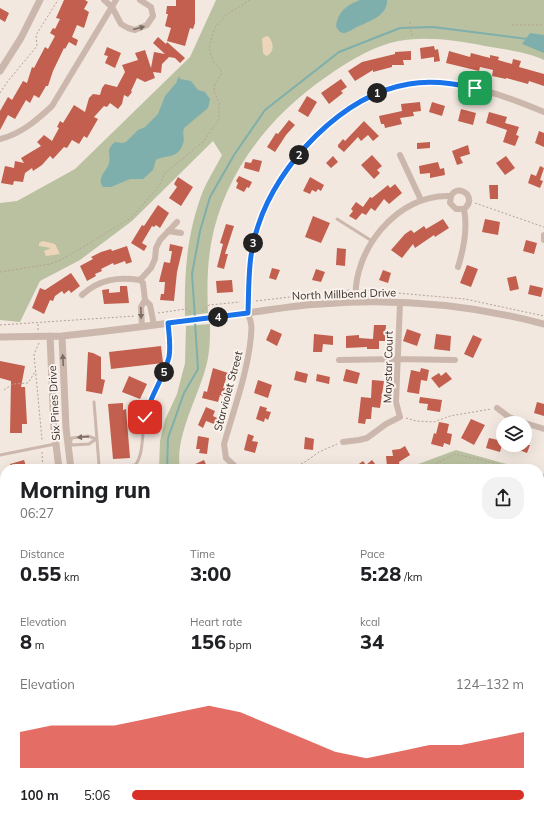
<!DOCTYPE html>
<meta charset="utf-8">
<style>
:root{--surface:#fff;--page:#f2f2f2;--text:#202124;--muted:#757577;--accent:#d93025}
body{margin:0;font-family:Mulish,sans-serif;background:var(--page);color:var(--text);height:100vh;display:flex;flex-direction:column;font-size:15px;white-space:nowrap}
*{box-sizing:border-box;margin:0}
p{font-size:13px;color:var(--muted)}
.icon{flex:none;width:22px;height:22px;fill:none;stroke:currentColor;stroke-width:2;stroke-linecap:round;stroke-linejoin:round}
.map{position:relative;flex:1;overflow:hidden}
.sheet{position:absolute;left:0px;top:464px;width:544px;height:354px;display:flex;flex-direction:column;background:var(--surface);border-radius:16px 16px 0 0;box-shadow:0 4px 16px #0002}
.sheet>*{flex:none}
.fabs{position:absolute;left:496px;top:416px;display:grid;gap:8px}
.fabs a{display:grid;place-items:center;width:36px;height:36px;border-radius:50%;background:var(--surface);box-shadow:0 4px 16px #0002;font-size:20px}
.pin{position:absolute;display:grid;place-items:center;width:34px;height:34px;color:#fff;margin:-17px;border-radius:8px;box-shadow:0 2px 6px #0006}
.km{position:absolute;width:20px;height:20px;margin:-10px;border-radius:50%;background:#222;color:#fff;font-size:11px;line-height:20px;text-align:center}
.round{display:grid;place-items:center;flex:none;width:42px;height:42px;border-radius:16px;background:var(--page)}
.headline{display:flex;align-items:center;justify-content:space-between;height:68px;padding:0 20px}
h1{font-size:22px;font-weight:800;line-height:30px}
.figures{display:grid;grid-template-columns:repeat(3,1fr);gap:6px;height:68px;padding:4px 20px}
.figures div{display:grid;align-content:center}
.figures b{font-size:20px;font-weight:800}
.figures small{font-size:11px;font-weight:400}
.figures p{font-size:11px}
.chart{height:112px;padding:8px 20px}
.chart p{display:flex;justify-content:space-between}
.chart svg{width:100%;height:72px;margin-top:4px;fill:var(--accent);opacity:.7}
ul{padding:0 20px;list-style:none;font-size:13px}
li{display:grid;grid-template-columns:64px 48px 1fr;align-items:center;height:30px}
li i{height:10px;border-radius:5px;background:var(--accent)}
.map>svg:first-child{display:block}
.green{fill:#b9c1a0}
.sand{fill:#ecd5b8}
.water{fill:#7fafac}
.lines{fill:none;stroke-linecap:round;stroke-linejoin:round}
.stream{stroke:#7fafac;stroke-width:2}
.building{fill:#c25f4e}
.path{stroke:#b6a196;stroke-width:1;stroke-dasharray:2 2;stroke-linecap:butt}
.service{stroke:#cbb7ac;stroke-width:3}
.minor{stroke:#cbb7ac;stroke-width:6}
.tertiary{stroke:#cbb7ac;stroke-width:7}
.primary{stroke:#7a635c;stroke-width:9}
.oneway{fill:#7b6c64}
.route-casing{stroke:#fff;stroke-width:8}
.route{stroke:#1a73e8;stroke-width:5}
.labels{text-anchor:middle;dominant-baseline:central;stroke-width:4;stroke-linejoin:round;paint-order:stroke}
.street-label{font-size:11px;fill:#392e2a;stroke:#faf2ec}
</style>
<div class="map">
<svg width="544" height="818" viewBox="0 0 544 818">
<rect width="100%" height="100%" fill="#f2e8e0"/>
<path class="green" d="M 216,0 L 544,0 L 544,60 C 528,52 503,49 485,46 C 455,40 420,35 390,43 C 366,50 346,63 326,77 C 269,116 223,175 211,244 C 207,267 207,290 208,313 L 185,316 C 184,273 187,232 203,191 C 208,179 216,167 222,155 L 213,141 L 132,221 L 80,260 L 40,281 L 20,322 L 0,320 L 0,203 L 17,201 L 75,169 L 190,57 Z
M 210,324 C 210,335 210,347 208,358 C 202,391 174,435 180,469 L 159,469 L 160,441 L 165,420 L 177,394 L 185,363 L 186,326 Z
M 456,450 L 524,469 L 405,469 Z
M 539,473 L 544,474 L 544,557 L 539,555 Z
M 539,800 L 544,801 L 544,818 L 336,818 L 332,813 L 539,813 Z"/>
<path class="sand" d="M 268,36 C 274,42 275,53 266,56 L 263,53 L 262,39 L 264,37 Z
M 43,241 L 55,244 L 60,254 L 46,256 L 44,251 L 51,248 L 39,246 L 39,243 Z"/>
<path class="water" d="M 360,0 L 387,0 C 388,15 370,21 359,26 C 351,29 342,40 336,26 C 338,11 347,5 360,0 Z
M 530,33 L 544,35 L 544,53 L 522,44 Z
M 179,76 L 180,79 L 191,81 L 198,90 L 205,92 L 210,99 L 208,108 L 184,128 C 182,134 185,139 183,144 C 177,160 166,154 156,160 L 153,170 L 143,179 L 130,179 L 111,187 L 103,187 C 96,178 107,171 109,163 C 111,152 105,151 115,142 L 122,143 L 126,142 L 138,130 L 145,127 L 158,114 L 165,96 L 176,83 Z"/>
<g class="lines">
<path class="stream" d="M 195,318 L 192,274 L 200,231 L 210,197 L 234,155 L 265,110 L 339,52 L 400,28 L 433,27 L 527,39
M 167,469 L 168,438 L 184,393 L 198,369 L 195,322
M 342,813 L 345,818"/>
</g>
<path class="building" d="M 64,0 L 85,0 L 88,2 L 84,9 L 89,12 L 84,28 L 77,25 L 72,37 L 78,40 L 76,46 L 69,42 L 65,49 L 64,48 L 53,71 L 48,86 L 46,86 L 39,98 L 34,95 L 30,103 L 26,100 L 15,119 L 8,115 L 0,130 L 0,111 L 8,97 L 12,100 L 23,81 L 27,83 L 32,67 L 34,68 L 45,47 L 48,49 L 55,36 L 50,33 L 53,28 L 55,29 L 60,19 L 56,18 Z
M 176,0 L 195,0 L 195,23 L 193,29 L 190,28 L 185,46 L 167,41 L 171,28 L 165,26 L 168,14 L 166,14 L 167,6 L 176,6 Z
M 0,8 L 9,13 L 5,22 L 0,19 Z
M 158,37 L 166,44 L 167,42 L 185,58 L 180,63 L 175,58 L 169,57 L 162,64 L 161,73 L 153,72 L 155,78 L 145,82 L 137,78 L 131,91 L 132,92 L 128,97 L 124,95 L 122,104 L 118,109 L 110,103 L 107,107 L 104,106 L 94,117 L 98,119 L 87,138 L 84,136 L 79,144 L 72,140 L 67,148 L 64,147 L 53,159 L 50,156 L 42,165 L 33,171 L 32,168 L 25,173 L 23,182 L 14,181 L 13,185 L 1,183 L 5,166 L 14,168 L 15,161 L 24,163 L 21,158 L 41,146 L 37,142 L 44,135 L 52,141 L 59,128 L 57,127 L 60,121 L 63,123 L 74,105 L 85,112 L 89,98 L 93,94 L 100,95 L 102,88 L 105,84 L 117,87 L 125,72 L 122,65 L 138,60 L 135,53 L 145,50 L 151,68 L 154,52 L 165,54 L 153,43 Z
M 434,46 L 435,50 L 438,49 L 440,61 L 434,62 L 434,57 L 421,59 L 420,48 Z
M 107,47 L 121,53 L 115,68 L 105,63 L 108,56 L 104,55 Z
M 411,51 L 411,60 L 403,60 L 404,65 L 392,65 L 392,67 L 373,72 L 373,70 L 355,81 L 348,71 L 362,62 L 395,54 L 395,52 Z
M 449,51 L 470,57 L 471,53 L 490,58 L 490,55 L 499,57 L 498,60 L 512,64 L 513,59 L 521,61 L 519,67 L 544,74 L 544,86 L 529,81 L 528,84 L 506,78 L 506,79 L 492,76 L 493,70 L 480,67 L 479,71 L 446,63 Z
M 341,79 L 347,87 L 341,91 L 343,93 L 329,104 L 321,93 Z
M 307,96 L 317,102 L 308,117 L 298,111 Z
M 420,102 L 421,111 L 413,112 L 414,116 L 400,118 L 402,124 L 385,128 L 384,124 L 381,124 L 379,116 L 402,111 L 401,104 Z
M 432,102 L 445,106 L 442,116 L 429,112 Z
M 461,109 L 476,113 L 473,125 L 458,121 Z
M 489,112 L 507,117 L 505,123 L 519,127 L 516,135 L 519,136 L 515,146 L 503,142 L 507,130 L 486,123 Z
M 289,120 L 295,125 L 286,135 L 275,152 L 267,147 L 276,133 L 278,134 Z
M 364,121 L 379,136 L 373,141 L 368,135 L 361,141 L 358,137 L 344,152 L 338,147 L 338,145 L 343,139 L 345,141 Z
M 539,131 L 544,133 L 544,147 L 535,143 Z
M 430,142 L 430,148 L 417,149 L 417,143 Z
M 468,145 L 470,154 L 460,157 L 463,163 L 457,165 L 452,151 Z
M 372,155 L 382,166 L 377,170 L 380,173 L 374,179 L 361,165 Z
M 333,156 L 338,162 L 331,168 L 326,163 Z
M 506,156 L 515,168 L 505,175 L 496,163 Z
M 253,159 L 262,161 L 259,172 L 244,168 L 245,162 L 251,163 Z
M 438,162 L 440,169 L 444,168 L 445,175 L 430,178 L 430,173 L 420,174 L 419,166 Z
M 540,166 L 544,168 L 540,180 L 543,181 L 540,188 L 528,183 L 531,174 L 536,176 Z
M 239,176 L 252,182 L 249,188 L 247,187 L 244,192 L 236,188 L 238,183 L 236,181 Z
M 178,177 L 193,187 L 181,206 L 169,198 L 177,187 L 174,184 Z
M 310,177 L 324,185 L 321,191 L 318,189 L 316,192 L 312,190 L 310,194 L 303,191 Z
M 395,184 L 402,193 L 389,204 L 384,199 L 375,211 L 371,208 L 366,215 L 362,213 L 356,220 L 349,216 L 353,211 L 351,209 L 356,202 L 363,207 L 370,197 L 372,198 L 388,185 L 390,188 Z
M 489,185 L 498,185 L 498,199 L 490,199 Z
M 158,205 L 169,213 L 160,228 L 156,225 L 154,227 L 152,226 L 142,243 L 147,246 L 144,251 L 131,243 L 142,225 L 144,226 Z
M 313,216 L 330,223 L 321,243 L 305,237 Z
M 443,219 L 449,228 L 435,237 L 434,235 L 415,248 L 413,244 L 402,258 L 391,250 L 405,234 L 411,230 L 414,233 L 424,226 L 426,229 Z
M 485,219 L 500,222 L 498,235 L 482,232 Z
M 226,224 L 234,226 L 225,254 L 228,254 L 224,269 L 217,267 L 223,244 L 220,243 Z
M 526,240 L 537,243 L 534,254 L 523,251 Z
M 170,244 L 183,247 L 177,272 L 174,301 L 160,300 L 161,294 L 164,294 L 165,282 L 159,282 L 164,262 L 170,263 L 172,251 L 169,251 Z
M 127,246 L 132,262 L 126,264 L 125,261 L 114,265 L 113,263 L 101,269 L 102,271 L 95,274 L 96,276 L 87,281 L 80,266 L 93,259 L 91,257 L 101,252 L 111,249 L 112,251 Z
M 337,248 L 346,249 L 345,266 L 336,265 Z
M 467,265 L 478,269 L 471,287 L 460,283 Z
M 272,268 L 280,270 L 276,280 L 269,278 Z
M 316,269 L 325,272 L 321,282 L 312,280 Z
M 383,270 L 391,273 L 388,283 L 379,280 Z
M 71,273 L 80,286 L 71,293 L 69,290 L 64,294 L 62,291 L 55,296 L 53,301 L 50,300 L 44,314 L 32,308 L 40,288 L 45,290 Z
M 516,276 L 519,289 L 510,291 L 507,278 Z
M 232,280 L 233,292 L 217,293 L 216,281 Z
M 530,285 L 543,288 L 541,297 L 528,294 Z
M 120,286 L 127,286 L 129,303 L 104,304 L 102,290 L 109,289 L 109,293 L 120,292 Z
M 374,325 L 386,325 L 385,341 L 379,341 L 379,349 L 367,349 L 367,347 L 346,348 L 346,336 L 359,335 L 359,338 L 373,339 Z
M 271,329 L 282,334 L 277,346 L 266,340 Z
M 407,329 L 421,334 L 417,346 L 403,341 Z
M 314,334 L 333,336 L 333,345 L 323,344 L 322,352 L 313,352 Z
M 436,334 L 451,336 L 450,351 L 434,349 Z
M 473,335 L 482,339 L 473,358 L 464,354 Z
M 161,346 L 163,363 L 111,369 L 109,352 Z
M 88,352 L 93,353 L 101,357 L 101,379 L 105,380 L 102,394 L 86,391 Z
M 0,361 L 25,366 L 21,387 L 25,387 L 27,424 L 22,424 L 22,433 L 10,433 L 11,381 L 0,378 Z
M 213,368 L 228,373 L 223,388 L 225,388 L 223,396 L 220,395 L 218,402 L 202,398 L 204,391 L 207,392 Z
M 421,368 L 429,370 L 427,381 L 421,380 L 419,394 L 407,392 L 411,370 L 420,372 Z
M 346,369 L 360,373 L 357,384 L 343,381 Z
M 296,371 L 308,374 L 306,383 L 294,380 Z
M 446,372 L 452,379 L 439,388 L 431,378 L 439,373 L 441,376 Z
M 317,374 L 330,377 L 329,384 L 316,381 Z
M 129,376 L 147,384 L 140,399 L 122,392 Z
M 258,380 L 272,385 L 268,398 L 254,393 Z
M 372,380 L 384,381 L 380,408 L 372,407 L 371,419 L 366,419 L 365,424 L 358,423 L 361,397 L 371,398 Z
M 420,397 L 442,400 L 440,412 L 427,410 L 428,404 L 419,403 Z
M 537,402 L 544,404 L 544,416 L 534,413 Z
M 123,403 L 123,410 L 126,409 L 130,458 L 113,459 L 108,404 Z
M 260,406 L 267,408 L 266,411 L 271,412 L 268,420 L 265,418 L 264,422 L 256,419 Z
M 206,407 L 215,411 L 213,416 L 217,418 L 214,424 L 206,421 L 203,428 L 198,425 Z
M 471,419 L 485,425 L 474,445 L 461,438 Z
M 439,422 L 449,424 L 447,433 L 452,434 L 450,445 L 444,443 L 443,447 L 431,444 L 434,433 L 436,434 Z
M 502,426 L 503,427 L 503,445 L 502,445 L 500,452 L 486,448 L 489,438 L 498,440 Z
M 248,434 L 254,436 L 252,441 L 258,442 L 255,453 L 244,450 Z
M 198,436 L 209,438 L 207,454 L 199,453 L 200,449 L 196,449 Z
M 305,437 L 314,439 L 313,450 L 304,449 Z
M 506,445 L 530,445 L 527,453 Z
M 405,446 L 410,455 L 399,462 L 400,467 L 387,467 L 386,456 L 393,456 L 392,450 L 400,449 Z
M 24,460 L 27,469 L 12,469 L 10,464 Z
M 204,460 L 208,469 L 195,469 L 193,465 Z
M 372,460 L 379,469 L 352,469 L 363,461 L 366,465 Z"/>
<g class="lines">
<path class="path" d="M 410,22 L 412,36
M 512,25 L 544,25
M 0,93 L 8,81 L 37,46 L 36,35 L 58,0
M 475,203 L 544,227
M 0,272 L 50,264 L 61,260 L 131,218 L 159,186 L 165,173 L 203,142 L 219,119 L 219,103 L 214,91 L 215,84 L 221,75 L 221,70 L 213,61 L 209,48 L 215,27 L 227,14 L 250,0
M 363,290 L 465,299 L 544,316
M 256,301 L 350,290
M 202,311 L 209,305 L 240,302
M 158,313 L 186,309 L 192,313
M 38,324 L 38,330
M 0,325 L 135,316
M 39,343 L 34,354 L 42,440
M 4,390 L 13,384 L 28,383 L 35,372
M 406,418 L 416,421 L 434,422 L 450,416 L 491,409
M 42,452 L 43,469
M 290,469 L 305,462 L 319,452 L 337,444
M 425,469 L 455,454 L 519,469
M 539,475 L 544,477
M 0,513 L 5,513
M 355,813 L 358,818"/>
<path class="service" d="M 337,219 L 372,241
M 94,402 L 99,465 L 104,469 L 135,465 C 144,456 142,429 145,417 C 149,396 165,378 169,357 C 171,346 169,334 168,323
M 69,442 L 73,445 L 89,444 L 96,439 L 88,436 L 72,438 L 70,442
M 0,455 L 55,444
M 0,482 L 1,486
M 0,578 L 5,587
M 0,638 L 5,638
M 0,688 L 5,688
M 0,716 L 5,717"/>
<path class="minor" d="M 104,0 L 112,7 L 121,24 L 128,28 L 135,30 L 147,25 L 153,16 L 151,7 L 140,0
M 0,139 C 21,134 37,120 52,106 L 116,0
M 400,155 L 421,200
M 168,231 L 181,233
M 544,235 L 544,240
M 458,267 C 464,248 468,229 464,209
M 140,280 L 151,268 L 155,259 L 156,248 L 160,240 L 177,222
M 140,280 L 143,283 L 145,300 L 150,305 L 154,325
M 82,295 C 99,279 118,277 140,280
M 356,302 C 351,252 397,193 451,196 C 455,189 461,189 467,194 C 471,200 469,205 464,209 L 456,209 L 450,203 L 451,196
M 142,327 L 141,307 L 145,300
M 339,360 L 397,359 L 455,360
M 497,408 L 509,417 L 525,423
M 525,423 L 544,429
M 343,442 L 359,440 L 367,438 L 386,424 L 400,417 L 396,402 L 400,303
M 238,469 L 226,458 L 224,444 C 234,409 248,371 251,336 C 251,332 252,327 251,324 C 251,320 248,316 248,312 C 247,306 248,300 249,294 C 249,277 249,260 253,243 C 269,171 347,83 425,82 C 467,82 506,96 544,112
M 539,658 L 544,654
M 0,659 L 5,659
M 539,733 L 544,737"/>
<path class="tertiary" d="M 0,71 L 21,38 L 40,0
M 50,336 L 54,428 L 59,469
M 62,336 L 66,428 L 71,469
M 0,337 L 62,336 L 89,333 C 141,327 194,320 246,313 C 271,310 296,305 321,304 C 396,298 472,305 544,324
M 50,818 L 51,813"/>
<path class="primary" d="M 0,801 L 5,801
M 68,813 L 94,818
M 100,813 L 105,818
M 58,818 L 64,813"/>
</g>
<defs><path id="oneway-solid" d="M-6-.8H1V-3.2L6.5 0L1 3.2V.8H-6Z"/></defs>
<g class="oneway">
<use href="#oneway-solid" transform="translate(139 28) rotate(-15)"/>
<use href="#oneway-solid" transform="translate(141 313) rotate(89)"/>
<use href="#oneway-solid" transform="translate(63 360) rotate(-93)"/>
<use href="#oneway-solid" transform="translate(83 437) rotate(176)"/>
</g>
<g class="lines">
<g class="route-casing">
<path id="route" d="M 145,417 C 150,396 164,378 169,357 C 171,346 169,334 168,323 L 248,313 C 249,284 248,254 258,226 C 278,164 342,95 409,84 C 431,80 453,83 475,88"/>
</g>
<use href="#route" class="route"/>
</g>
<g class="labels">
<g class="street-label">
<text transform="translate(344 294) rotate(-2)">North Millbend Drive</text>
<text transform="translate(388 367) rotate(-89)">Maystar Court</text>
<text transform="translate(228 391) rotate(-75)">Starviolet Street</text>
<text transform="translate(54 403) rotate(-93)">Six Pines Drive</text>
</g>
</g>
</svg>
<div class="fabs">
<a><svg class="icon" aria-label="layers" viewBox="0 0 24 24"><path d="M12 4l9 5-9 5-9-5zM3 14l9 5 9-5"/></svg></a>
</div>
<div class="pin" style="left:475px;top:88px;background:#1e9e55"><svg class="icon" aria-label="arrive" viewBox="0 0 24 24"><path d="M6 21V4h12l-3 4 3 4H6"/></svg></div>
<div class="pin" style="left:145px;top:417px;background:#d93025"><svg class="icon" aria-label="check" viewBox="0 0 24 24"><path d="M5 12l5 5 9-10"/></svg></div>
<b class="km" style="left:377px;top:93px">1</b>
<b class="km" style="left:299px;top:155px">2</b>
<b class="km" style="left:253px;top:243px">3</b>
<b class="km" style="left:218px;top:317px">4</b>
<b class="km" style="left:164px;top:372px">5</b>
<section class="sheet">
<div class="headline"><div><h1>Morning run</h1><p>06:27</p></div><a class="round"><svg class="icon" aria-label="share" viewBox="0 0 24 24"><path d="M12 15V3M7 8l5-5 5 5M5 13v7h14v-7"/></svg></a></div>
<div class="figures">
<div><p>Distance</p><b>0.55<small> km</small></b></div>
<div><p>Time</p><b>3:00</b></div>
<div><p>Pace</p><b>5:28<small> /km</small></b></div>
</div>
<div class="figures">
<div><p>Elevation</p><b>8<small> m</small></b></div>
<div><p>Heart rate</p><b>156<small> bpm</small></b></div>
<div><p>kcal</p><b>34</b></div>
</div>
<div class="chart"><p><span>Elevation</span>124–132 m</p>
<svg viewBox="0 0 160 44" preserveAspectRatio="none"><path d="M0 44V22L10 18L20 18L30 18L40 14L50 10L60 6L70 10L80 18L90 26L100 34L110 38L120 34L130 30L140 30L150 26L160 22V44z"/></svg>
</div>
<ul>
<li><b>100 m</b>5:06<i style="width:100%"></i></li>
</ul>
</section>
</div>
